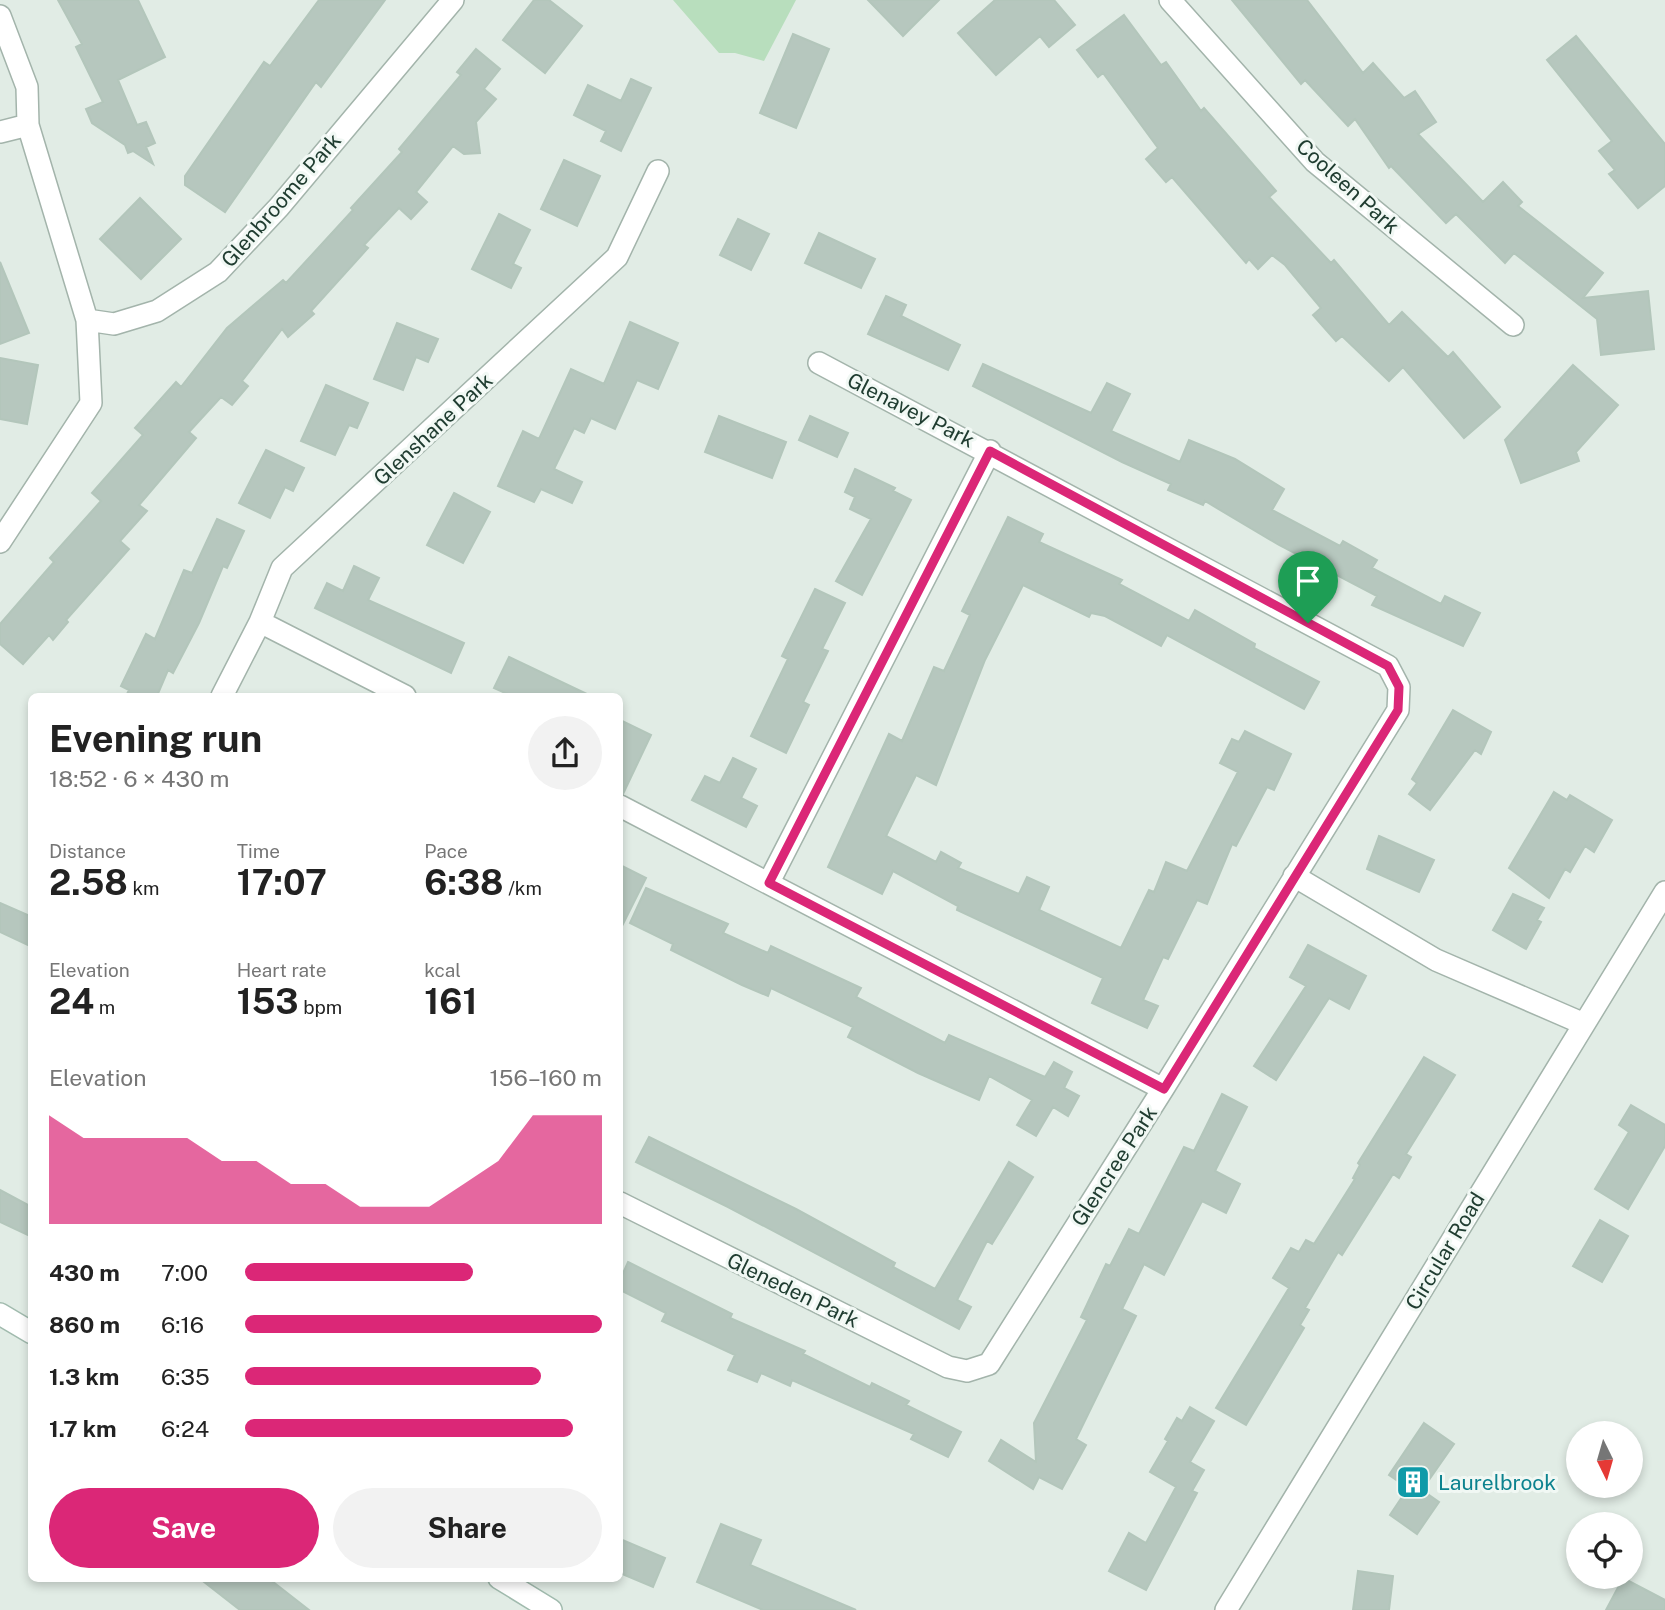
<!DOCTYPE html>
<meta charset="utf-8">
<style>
:root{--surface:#fff;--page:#f2f2f2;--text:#222;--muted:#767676;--accent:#db2777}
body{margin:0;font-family:"Public Sans",sans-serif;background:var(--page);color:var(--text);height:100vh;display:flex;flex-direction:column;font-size:26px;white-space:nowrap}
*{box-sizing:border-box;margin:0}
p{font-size:23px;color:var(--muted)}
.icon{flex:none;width:38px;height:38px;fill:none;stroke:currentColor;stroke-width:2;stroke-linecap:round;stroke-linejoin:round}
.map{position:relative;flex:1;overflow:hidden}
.sheet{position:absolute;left:28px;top:693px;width:595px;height:889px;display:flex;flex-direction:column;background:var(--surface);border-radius:10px;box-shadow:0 4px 10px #0003}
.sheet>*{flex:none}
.needle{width:46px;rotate:175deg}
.buttons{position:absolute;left:1566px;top:1421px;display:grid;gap:14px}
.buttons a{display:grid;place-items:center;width:77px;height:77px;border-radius:50%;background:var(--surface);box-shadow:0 4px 10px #0003;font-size:35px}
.pin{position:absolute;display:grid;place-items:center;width:60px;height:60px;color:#fff;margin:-72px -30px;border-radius:50% 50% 50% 0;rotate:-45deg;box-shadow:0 0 7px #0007}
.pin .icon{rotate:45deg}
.round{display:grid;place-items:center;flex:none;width:74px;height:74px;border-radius:37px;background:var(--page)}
.headline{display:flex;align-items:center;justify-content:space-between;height:119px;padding:0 21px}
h1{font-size:38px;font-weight:700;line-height:52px}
.stats{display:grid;grid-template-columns:repeat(3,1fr);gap:10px;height:119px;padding:7px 21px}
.stats div{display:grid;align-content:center}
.stats b{font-size:35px;font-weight:700}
.stats small{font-size:19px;font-weight:400}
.stats p{font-size:19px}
.chart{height:196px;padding:14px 21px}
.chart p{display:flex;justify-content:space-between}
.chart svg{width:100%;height:126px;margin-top:7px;fill:var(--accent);opacity:.7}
.primary-button{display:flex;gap:14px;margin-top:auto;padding:14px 21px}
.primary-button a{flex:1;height:80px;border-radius:42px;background:var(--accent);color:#fff;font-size:28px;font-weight:700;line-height:80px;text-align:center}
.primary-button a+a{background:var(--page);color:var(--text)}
ul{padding:0 21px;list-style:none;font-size:23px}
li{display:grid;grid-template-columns:112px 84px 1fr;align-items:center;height:52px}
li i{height:18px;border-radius:9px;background:var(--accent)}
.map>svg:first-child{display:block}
.green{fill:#b8debd}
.building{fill:#b6c7be;stroke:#b3c6bb;stroke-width:2}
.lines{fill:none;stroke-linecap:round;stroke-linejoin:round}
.street-casing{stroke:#a3b4ab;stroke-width:24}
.secondary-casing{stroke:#a1bbae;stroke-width:24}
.street{stroke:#fff;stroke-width:21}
.secondary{stroke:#fff;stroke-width:21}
.route-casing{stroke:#fff;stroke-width:14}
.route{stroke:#db2777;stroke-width:9}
.labels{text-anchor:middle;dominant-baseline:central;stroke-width:6;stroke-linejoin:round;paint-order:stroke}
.street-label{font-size:21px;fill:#203d31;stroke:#f1f8f4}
.culture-label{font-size:21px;fill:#0d838f;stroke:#f1f8f4;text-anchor:start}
</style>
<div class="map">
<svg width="1665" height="1610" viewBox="0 0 1665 1610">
<rect width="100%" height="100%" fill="#e1ece5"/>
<path class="green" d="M 673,0 L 796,0 L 764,61 L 735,53 L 719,53 Z"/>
<path class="building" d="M 58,0 L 138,0 L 165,57 L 118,80 L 137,125 L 146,122 L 155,143 L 146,147 L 153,164 L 133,151 L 128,153 L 125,145 L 92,123 L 86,109 L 103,102 L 76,47 L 82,44 Z
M 319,0 L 385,0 L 321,87 L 316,82 L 225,212 L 185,185 L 185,176 L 264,62 L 270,66 Z
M 534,0 L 549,0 L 582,26 L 545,73 L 503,40 Z
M 868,0 L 939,0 L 903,36 Z
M 995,0 L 1054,0 L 1075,25 L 1049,47 L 1040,36 L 996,75 L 958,33 Z
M 1232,0 L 1307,0 L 1363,73 L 1373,63 L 1404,98 L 1415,91 L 1436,122 L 1418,134 L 1483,202 L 1503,182 L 1522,202 L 1518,206 L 1603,273 L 1583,298 L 1648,291 L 1654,349 L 1601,355 L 1597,319 L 1514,253 L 1505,263 L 1456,214 L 1446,223 L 1391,166 L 1389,168 L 1355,119 L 1348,126 L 1305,80 L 1301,84 Z
M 1124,15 L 1161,65 L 1166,62 L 1201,111 L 1204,108 L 1276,191 L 1269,197 L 1331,263 L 1334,260 L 1389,325 L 1402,312 L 1448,357 L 1453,352 L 1500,407 L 1464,438 L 1403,367 L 1389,381 L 1342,336 L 1336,341 L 1313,315 L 1321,308 L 1285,265 L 1272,255 L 1258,269 L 1249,259 L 1246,263 L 1172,177 L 1166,182 L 1146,159 L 1158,148 L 1103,73 L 1098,77 L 1077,50 Z
M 793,34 L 829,49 L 796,128 L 760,113 Z
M 1576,36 L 1665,144 L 1665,186 L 1638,208 L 1609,174 L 1615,170 L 1599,151 L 1612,141 L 1547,60 Z
M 476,49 L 500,69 L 484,89 L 496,99 L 476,122 L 480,153 L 464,154 L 453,146 L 416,192 L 427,202 L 411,219 L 399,208 L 364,245 L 368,248 L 311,311 L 314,314 L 288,337 L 282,329 L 242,381 L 248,386 L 232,405 L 221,397 L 189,432 L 196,438 L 139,505 L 147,511 L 120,541 L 129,549 L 66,620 L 68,622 L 53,640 L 49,635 L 23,664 L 0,644 L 0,624 L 54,562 L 50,558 L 101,501 L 92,493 L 143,435 L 135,428 L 176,382 L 181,387 L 227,328 L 283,280 L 286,283 L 353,210 L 351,208 L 402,152 L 399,149 L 461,75 L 457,72 Z
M 631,79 L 651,88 L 621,151 L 601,141 L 606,131 L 574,115 L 588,85 L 621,101 Z
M 564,160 L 600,176 L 577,226 L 541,209 Z
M 140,198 L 181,239 L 141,279 L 100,239 Z
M 499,214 L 530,230 L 513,264 L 521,268 L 511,288 L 472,269 Z
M 738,219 L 769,234 L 751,270 L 720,255 Z
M 819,233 L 875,259 L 861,288 L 805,263 Z
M 0,262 L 29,333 L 0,344 Z
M 886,296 L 906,305 L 901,316 L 960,345 L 948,370 L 868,334 Z
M 630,322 L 678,343 L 658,389 L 637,380 L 615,429 L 591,418 L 584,433 L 574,428 L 554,469 L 582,482 L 572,503 L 541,489 L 534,502 L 498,486 L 523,431 L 539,439 L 571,369 L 604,384 Z
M 397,323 L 438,339 L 428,362 L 416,357 L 403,390 L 374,379 Z
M 0,358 L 38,365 L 27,424 L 0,419 Z
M 983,364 L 1091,413 L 1107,383 L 1130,394 L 1111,431 L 1180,462 L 1189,440 L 1235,459 L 1284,489 L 1272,510 L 1340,546 L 1343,541 L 1377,560 L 1372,568 L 1441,604 L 1445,596 L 1480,613 L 1463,646 L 1372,605 L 1377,596 L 1279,545 L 1205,501 L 1203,505 L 1168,490 L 1171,484 L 1122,462 L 973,386 Z
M 1573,365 L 1618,405 L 1576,452 L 1579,461 L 1521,483 L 1505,440 Z
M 326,385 L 368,403 L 357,428 L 349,425 L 335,455 L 301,441 Z
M 719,416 L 786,442 L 772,478 L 705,452 Z
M 810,416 L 848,433 L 837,457 L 799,440 Z
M 266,450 L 304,468 L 293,491 L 285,487 L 270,518 L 239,503 Z
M 855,469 L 895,488 L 893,491 L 911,500 L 862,595 L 836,581 L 871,519 L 850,509 L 855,497 L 845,492 Z
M 454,493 L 490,512 L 463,563 L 427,545 Z
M 1008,517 L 1043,534 L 1039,542 L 1122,580 L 1119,584 L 1189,621 L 1195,610 L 1255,644 L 1254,648 L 1319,682 L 1304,709 L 1167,635 L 1161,646 L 1105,616 L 1091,613 L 1089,617 L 1023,585 L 985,660 L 936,785 L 916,775 L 886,836 L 936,862 L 941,852 L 961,863 L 958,868 L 1019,894 L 1027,877 L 1049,887 L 1039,910 L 1121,948 L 1149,890 L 1154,892 L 1166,862 L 1187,871 L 1238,772 L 1220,763 L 1232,739 L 1239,742 L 1245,731 L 1291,754 L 1274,790 L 1267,787 L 1236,846 L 1232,844 L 1207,904 L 1197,900 L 1168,959 L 1163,957 L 1143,1000 L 1158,1006 L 1147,1028 L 1092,1003 L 1103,978 L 957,910 L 958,906 L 893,871 L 882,894 L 828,867 L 889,734 L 902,741 L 934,667 L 944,671 L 970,615 L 962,611 Z
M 217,519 L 244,531 L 227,568 L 223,566 L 199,623 L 173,673 L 168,670 L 157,696 L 126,696 L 129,690 L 121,686 L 146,634 L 155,639 L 184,570 L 192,573 Z
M 354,566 L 379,578 L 368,600 L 464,643 L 451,673 L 315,608 L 327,583 L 343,591 Z
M 815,589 L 845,603 L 822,649 L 828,651 L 803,702 L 809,705 L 786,753 L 751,736 L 788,659 L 782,656 Z
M 509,657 L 591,696 L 512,696 L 494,688 Z
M 1453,710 L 1491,732 L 1481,754 L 1475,750 L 1430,810 L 1409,794 L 1417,783 L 1412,779 Z
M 620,720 L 651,735 L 623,794 L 620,793 Z
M 733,758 L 756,769 L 741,798 L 757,806 L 746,827 L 692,800 L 705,776 L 720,783 Z
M 1554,792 L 1567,800 L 1570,795 L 1612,820 L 1594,852 L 1585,846 L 1570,872 L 1565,869 L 1549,898 L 1509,868 Z
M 1379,836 L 1434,860 L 1419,892 L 1367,869 Z
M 620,865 L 646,878 L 620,930 Z
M 646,888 L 728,924 L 723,933 L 768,953 L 771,946 L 861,988 L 856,997 L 945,1043 L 949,1035 L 1045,1077 L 1054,1062 L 1072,1072 L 1064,1088 L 1079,1096 L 1068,1116 L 1053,1107 L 1036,1136 L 1017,1125 L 1032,1100 L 989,1076 L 979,1100 L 918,1073 L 848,1037 L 853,1027 L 771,988 L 768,996 L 742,985 L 671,950 L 673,944 L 630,923 Z
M 1513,894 L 1544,908 L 1537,920 L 1541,922 L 1526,949 L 1493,930 Z
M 0,903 L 32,917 L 32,947 L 0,932 Z
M 1308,945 L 1366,976 L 1349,1009 L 1329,998 L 1276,1080 L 1254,1066 L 1306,986 L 1290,977 Z
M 1424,1057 L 1455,1075 L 1406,1154 L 1411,1157 L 1399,1178 L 1393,1174 L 1342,1255 L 1338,1252 L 1305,1308 L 1309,1310 L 1300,1325 L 1304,1328 L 1246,1425 L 1216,1408 L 1289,1288 L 1273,1278 L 1291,1248 L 1299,1252 L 1306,1240 L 1314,1244 L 1355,1179 L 1353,1178 L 1360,1165 L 1358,1163 Z
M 1222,1094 L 1247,1107 L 1215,1171 L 1240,1184 L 1226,1213 L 1202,1201 L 1164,1275 L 1144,1264 L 1122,1309 L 1136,1316 L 1076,1439 L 1086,1445 L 1062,1489 L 1039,1477 L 1033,1489 L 989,1461 L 1001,1440 L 1036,1462 L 1034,1423 L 1087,1320 L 1081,1317 L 1106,1264 L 1110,1266 L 1129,1229 L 1139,1234 L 1184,1147 L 1194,1151 Z
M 1631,1105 L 1665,1125 L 1665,1146 L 1628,1209 L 1595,1189 L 1629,1132 L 1619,1125 Z
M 649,1137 L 796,1209 L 895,1263 L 893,1267 L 935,1289 L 1009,1162 L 1033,1177 L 992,1244 L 987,1241 L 957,1300 L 971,1307 L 959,1329 L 728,1207 L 636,1162 Z
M 0,1190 L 32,1207 L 32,1237 L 0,1222 Z
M 1600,1220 L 1628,1236 L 1602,1282 L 1573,1266 Z
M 628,1262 L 732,1314 L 730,1318 L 805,1351 L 803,1354 L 870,1387 L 872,1383 L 909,1401 L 906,1405 L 961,1432 L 948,1457 L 911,1439 L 914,1434 L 792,1380 L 790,1386 L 761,1373 L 757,1382 L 728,1370 L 735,1355 L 662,1321 L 666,1313 L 620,1290 L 620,1280 Z
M 1190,1407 L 1214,1421 L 1190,1462 L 1204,1470 L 1192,1491 L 1197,1493 L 1146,1590 L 1109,1571 L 1129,1533 L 1146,1543 L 1176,1487 L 1150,1472 L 1168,1441 L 1165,1439 L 1177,1418 L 1182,1421 Z
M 1424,1423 L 1454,1444 L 1422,1490 L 1439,1502 L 1417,1534 L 1390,1515 L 1408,1488 L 1389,1475 Z
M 721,1524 L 761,1540 L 750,1565 L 856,1610 L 763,1610 L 697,1582 Z
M 620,1539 L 665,1558 L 653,1587 L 620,1573 Z
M 1358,1571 L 1393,1576 L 1389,1610 L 1353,1610 Z
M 199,1578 L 268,1578 L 309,1610 L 240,1610 Z
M 1623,1578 L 1665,1600 L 1665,1610 L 1606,1610 Z"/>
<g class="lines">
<g class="street-casing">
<path id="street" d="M 1170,0 L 1315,162 L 1513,325
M 0,16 L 27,87 L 28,125 L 87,320 L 114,324 L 157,311 L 218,272 L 279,207 L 453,0
M 0,132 L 28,125
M 0,542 L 91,403 L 87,320
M 260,622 L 405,696
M 222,696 L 260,622 L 282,568 L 617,257 L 658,171
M 620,806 L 1163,1089
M 1294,876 L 1436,960 L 1584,1024
M 769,882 L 990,451
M 620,1203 L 948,1367 L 967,1371 L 989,1364 L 1163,1089 L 1398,710 L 1399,687 L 1388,666 L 819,363
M 1226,1610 L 1665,892"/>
</g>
<g class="secondary-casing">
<path id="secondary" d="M 0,1314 L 32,1333
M 499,1578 L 551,1610"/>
</g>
<use href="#street" class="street"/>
<use href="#secondary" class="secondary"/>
</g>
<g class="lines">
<g class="route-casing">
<path id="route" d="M 990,451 L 1388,666 L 1399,687 L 1398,710 L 1164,1089 L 769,883 Z"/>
</g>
<use href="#route" class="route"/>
</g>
<defs>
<g id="building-square" transform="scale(1.75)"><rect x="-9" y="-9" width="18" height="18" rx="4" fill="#0f9aa8" stroke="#f1f8f4"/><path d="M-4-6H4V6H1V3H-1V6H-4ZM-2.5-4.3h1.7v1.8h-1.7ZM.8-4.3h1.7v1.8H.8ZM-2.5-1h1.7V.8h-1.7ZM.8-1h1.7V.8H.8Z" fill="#fff"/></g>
</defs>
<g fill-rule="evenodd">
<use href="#building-square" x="1413" y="1482"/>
</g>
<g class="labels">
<g class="street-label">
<text transform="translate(1348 186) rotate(42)">Cooleen Park</text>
<text transform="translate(281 200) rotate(-49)">Glenbroome Park</text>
<text transform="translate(911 410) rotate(27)">Glenavey Park</text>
<text transform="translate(433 429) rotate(-43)">Glenshane Park</text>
<text transform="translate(1114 1166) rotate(-57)">Glencree Park</text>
<text transform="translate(1445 1251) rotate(-59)">Circular Road</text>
<text transform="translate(793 1290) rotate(26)">Gleneden Park</text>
</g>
<g class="culture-label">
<text x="1438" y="1482">Laurelbrook</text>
</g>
</g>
</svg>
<div class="buttons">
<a><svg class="needle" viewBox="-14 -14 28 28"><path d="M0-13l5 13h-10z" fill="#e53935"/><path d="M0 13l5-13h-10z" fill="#767676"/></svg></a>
<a><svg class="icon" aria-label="locate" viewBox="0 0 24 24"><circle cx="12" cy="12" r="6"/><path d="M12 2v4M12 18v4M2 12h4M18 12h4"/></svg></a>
</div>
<div class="pin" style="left:1308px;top:623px;background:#1e9e55"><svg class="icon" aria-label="arrive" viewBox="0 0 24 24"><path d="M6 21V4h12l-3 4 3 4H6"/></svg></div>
<section class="sheet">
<div class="headline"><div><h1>Evening run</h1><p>18:52 · 6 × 430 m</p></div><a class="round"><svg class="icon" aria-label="share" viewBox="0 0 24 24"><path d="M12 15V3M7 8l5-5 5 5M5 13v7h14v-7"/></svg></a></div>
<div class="stats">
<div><p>Distance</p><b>2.58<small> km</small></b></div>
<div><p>Time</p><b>17:07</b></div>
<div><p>Pace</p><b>6:38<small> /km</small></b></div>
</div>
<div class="stats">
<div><p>Elevation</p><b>24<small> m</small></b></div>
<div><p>Heart rate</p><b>153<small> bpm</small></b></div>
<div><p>kcal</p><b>161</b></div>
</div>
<div class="chart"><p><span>Elevation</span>156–160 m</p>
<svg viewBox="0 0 160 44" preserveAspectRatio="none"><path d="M0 44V6L10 14L20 14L30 14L40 14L50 22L60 22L70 30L80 30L90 38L100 38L110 38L120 30L130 22L140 6L150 6L160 6V44z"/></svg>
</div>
<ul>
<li><b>430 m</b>7:00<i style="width:64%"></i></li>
<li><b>860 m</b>6:16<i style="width:100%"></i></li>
<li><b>1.3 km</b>6:35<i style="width:83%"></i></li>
<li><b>1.7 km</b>6:24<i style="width:92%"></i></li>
</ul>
<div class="primary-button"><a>Save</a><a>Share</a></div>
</section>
</div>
